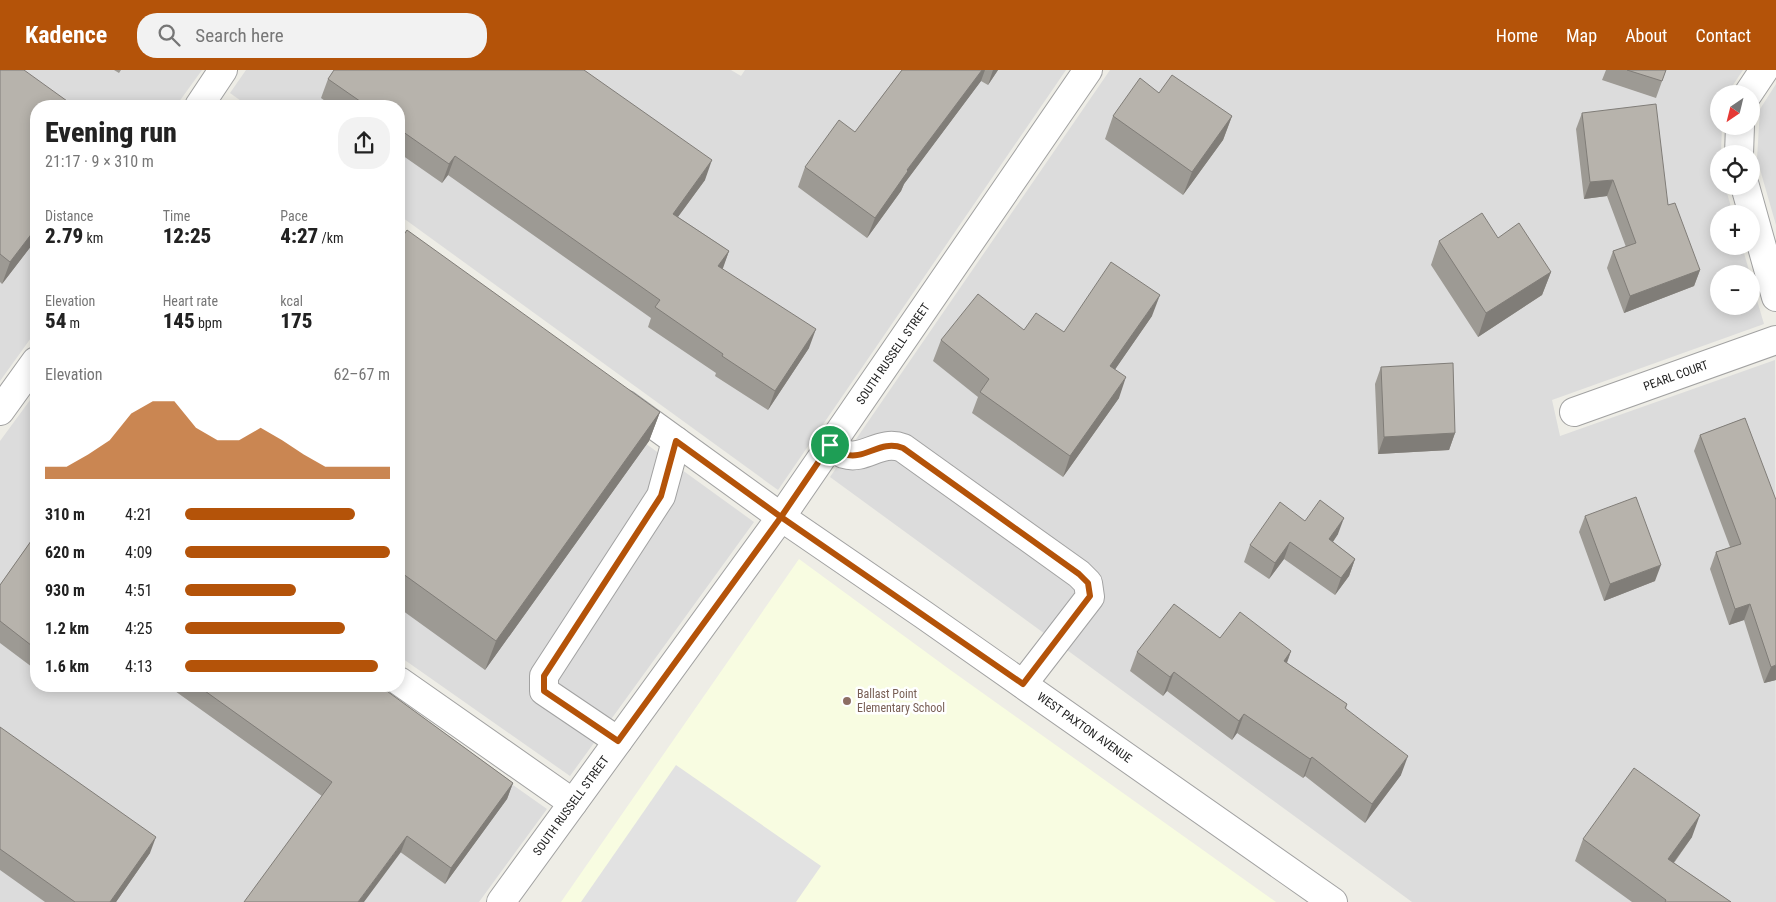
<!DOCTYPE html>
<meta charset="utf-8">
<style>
:root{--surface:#fff;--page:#f2f2f2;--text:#222;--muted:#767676;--accent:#b45309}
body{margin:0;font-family:"Roboto Condensed",sans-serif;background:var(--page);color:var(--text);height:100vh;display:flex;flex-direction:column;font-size:19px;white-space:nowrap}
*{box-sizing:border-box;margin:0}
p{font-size:16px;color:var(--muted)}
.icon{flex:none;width:28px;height:28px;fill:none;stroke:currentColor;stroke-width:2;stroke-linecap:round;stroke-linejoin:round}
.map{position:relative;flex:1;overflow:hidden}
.details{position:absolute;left:30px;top:30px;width:375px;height:592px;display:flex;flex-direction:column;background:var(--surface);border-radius:20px;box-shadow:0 2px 12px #0003}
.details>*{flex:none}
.needle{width:32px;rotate:215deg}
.fabs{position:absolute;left:1710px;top:15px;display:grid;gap:10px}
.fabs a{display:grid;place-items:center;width:50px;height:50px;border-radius:50%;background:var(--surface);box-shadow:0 2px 12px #0003;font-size:25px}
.pin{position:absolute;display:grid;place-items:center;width:42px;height:42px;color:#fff;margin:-21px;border:2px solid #fff;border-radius:50%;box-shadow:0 1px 5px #0007}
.round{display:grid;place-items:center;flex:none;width:52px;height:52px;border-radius:20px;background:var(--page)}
.head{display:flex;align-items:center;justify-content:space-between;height:85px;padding:0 15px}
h1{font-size:28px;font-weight:800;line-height:38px}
.figures{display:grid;grid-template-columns:repeat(3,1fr);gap:8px;height:85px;padding:5px 15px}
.figures div{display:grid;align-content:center}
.figures b{font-size:21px;font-weight:800}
.figures small{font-size:14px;font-weight:400}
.figures p{font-size:14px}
.chart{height:140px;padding:10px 15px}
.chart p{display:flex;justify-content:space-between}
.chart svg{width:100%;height:90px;margin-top:5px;fill:var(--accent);opacity:.7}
ul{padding:0 15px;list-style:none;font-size:16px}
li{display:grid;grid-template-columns:80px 60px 1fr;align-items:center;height:38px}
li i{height:12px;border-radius:6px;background:var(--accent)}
header{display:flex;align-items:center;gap:30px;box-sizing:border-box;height:70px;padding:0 25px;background:var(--accent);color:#fff}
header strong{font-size:24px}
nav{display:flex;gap:28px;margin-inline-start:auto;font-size:18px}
.search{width:350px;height:45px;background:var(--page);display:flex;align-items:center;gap:12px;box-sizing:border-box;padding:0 18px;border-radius:20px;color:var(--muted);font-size:19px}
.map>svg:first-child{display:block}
.residential{fill:#dcdcdc}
.education{fill:#f8fce1}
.parking{fill:#e2e2e2}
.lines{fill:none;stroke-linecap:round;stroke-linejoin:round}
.minor-casing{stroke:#a2a2a2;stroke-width:30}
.minor{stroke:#fff;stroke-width:28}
.wall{fill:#9d9a94}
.shaded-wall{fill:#807d78}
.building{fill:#b7b3ac;stroke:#807d78}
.route-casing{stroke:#fff;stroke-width:10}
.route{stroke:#b45309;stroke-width:6}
.education-dot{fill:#8d6e63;stroke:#fff;stroke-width:2}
.labels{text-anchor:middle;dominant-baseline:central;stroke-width:5;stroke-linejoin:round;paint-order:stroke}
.street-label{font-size:12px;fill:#1e1e1e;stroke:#fff}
.education-label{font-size:12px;fill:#785e54;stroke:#fff;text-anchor:start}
</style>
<header>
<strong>Kadence</strong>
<div class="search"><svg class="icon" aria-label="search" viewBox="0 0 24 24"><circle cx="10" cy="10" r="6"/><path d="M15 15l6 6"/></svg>Search here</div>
<nav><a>Home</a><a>Map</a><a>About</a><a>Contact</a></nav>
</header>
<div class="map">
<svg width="1776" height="832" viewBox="0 0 1776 832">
<rect width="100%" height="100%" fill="#eeede6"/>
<path class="residential" d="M 0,0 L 202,0 L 176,36 L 36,36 L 36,261 L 0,311 Z
M 246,0 L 731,0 L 741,6 L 745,0 L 1066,0 L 778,420 L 399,145 L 399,36 L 248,36 L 230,23 Z
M 1110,0 L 1743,0 L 1727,24 L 1719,24 L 1719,56 L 1722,56 L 1721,84 L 1719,84 L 1719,116 L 1725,116 L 1733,144 L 1719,144 L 1719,176 L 1742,176 L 1750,204 L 1719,204 L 1719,236 L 1751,236 L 1751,210 L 1764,254 L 1552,330 L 1560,366 L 1775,290 L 1776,832 L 1412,832 L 830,407 Z
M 1776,14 L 1776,155 L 1757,89 L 1760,39 Z
M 399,195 L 754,452 L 570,706 L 399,586 Z
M 36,322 L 36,616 L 372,616 L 547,739 L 479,832 L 0,832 L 0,371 Z"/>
<path class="education" d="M 799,489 L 949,599 L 1276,832 L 561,832 Z"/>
<path class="parking" d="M 676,695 L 821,796 L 796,832 L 581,832 Z"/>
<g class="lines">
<g class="minor-casing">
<g id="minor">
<path d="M 1748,24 L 1764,0"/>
<path d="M 199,36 L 223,0"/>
<path d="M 1739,84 L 1740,56"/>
<path d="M 1745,116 L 1776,227"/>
<path id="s1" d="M 625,334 L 781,447 L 924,545 L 1333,832"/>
<path d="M 0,341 L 36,291"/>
<path id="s2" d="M 1574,342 L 1776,270"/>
<path d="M 830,375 C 834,378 839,382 844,384 C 865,391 880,369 903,378 L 1079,504 L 1088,513 L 1090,527 L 1023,614"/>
<path d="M 399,611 L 573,733"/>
<path d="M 618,671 L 544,621 L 544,606 L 661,426 L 676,371"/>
<path id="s3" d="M 501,832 L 781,447 L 1088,0"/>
</g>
</g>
<use href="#minor" class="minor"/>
</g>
<path class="wall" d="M 0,0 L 36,36 L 36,173 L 35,171 L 2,214 L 0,212 Z
M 114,0 L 121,0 L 119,3 Z
M 902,0 L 998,0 L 988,15 L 981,11 L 904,114 L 901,121 L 867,168 L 798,117 L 805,97 L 855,62 Z
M 1606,0 L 1666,0 L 1656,28 L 1602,10 Z
M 328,9 L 705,110 L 678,147 L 729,181 L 722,199 L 809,278 L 768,340 L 715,306 L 716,303 L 648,257 L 651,248 L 448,105 L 442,113 L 399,83 L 399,36 L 332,36 L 321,28 Z
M 1159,23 L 1232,46 L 1223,70 L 1183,125 L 1105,69 L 1113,46 Z
M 1582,43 L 1668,135 L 1700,200 L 1694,216 L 1624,243 L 1607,198 L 1613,181 L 1626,177 L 1607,126 L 1584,129 L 1576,59 Z
M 1498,168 L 1551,202 L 1542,225 L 1478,267 L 1431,195 L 1439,171 Z
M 399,172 L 660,342 L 649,371 L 485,600 L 399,538 Z
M 1152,246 L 1115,299 L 1119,328 L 1063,407 L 972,343 L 978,327 L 933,291 L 941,270 L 1024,260 L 1064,262 Z
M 1381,297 L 1455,363 L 1449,380 L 1378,384 L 1375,314 Z
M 1745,348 L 1776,610 L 1764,613 L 1744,550 L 1729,555 L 1710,499 L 1716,482 L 1730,477 L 1694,381 L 1700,365 Z
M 1585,446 L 1655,511 L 1604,531 L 1579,462 Z
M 1305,451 L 1338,464 L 1333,472 L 1355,489 L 1349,506 L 1335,525 L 1284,489 L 1269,509 L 1244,492 L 1250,475 Z
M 36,464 L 36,600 L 0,573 L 0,515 Z
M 1220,568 L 1291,581 L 1287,593 L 1347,634 L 1346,639 L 1401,705 L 1365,753 L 1305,706 L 1303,708 L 1237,663 L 1232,670 L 1167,621 L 1163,626 L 1130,601 L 1137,582 Z
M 168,616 L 380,616 L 513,713 L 507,729 L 445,814 Z
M 0,657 L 150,783 L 116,832 L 45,832 L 0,800 Z
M 1692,767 L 1674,793 L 1731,832 L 1632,832 L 1575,791 L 1583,769 Z"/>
<path class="shaded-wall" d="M 982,0 L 985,0 L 981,11 L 904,114 L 901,121 L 867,168 L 875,148 L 907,100 Z
M 993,0 L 998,0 L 988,15 Z
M 1232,46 L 1223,70 L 1183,125 L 1192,102 Z
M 455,86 L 448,105 L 442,113 L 449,94 Z
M 712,90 L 705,110 L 666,163 L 673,144 Z
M 1613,110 L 1607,126 L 1584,129 L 1590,112 Z
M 36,158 L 36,167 L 35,171 L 2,214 L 10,192 Z
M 729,181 L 722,201 L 718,196 Z
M 1700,200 L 1694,216 L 1624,243 L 1630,226 Z
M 1551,202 L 1542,225 L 1478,267 L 1486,243 Z
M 1160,225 L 1152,246 L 1103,317 L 1110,296 Z
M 816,259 L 809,278 L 768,340 L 775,321 Z
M 1126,307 L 1119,328 L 1063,407 L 1070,386 Z
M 660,342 L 649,371 L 485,600 L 496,571 Z
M 1455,363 L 1449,380 L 1378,384 L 1384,367 Z
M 1344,448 L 1338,464 L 1323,486 L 1329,469 Z
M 1290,472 L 1284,489 L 1269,509 L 1275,493 Z
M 1355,489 L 1349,506 L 1335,525 L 1341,508 Z
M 1661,495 L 1655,511 L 1604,531 L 1610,514 Z
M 1750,534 L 1744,550 L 1729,555 L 1735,539 Z
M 1291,581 L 1284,600 L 1284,591 Z
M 1776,595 L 1776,610 L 1764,613 L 1771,597 Z
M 1174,602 L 1167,621 L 1163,626 L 1170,607 Z
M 1244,644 L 1237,663 L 1232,670 L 1239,651 Z
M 1408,686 L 1401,705 L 1365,753 L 1372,734 Z
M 1312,687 L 1305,706 L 1303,708 L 1310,689 Z
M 513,713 L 507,729 L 445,814 L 451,798 Z
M 1700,745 L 1692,767 L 1660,811 L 1668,789 Z
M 407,766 L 401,782 L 364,832 L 358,832 Z
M 156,767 L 150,783 L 116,832 L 110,832 Z"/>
<path class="building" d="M 0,0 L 24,0 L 74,36 L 36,36 L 36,158 L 10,192 L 0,184 Z
M 334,0 L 584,0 L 712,90 L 673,144 L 729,181 L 718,196 L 816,259 L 775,321 L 722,286 L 723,284 L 655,237 L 660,230 L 455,86 L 449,94 L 399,59 L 399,36 L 367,36 L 328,9 Z
M 902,0 L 982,0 L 907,100 L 908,101 L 875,148 L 805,97 L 839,50 L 855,62 Z
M 1627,0 L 1666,0 L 1662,11 Z
M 1172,5 L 1232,46 L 1192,102 L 1113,46 L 1140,8 L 1159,23 Z
M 1656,34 L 1668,135 L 1675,133 L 1700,200 L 1630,226 L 1613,181 L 1636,173 L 1613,110 L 1590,112 L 1582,43 Z
M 1482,143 L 1498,168 L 1519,153 L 1551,202 L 1486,243 L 1439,171 Z
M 407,160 L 660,342 L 496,571 L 399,501 L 399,172 Z
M 1111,192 L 1160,225 L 1110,296 L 1126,307 L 1070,386 L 980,322 L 989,309 L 941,270 L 978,224 L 1024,260 L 1036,243 L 1064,262 Z
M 1453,293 L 1455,363 L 1384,367 L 1381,297 Z
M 1745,348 L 1776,430 L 1776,595 L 1771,597 L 1750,534 L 1735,539 L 1716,482 L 1741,474 L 1700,365 Z
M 1636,427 L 1661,495 L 1610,514 L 1585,446 Z
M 1320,430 L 1344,448 L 1329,469 L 1355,489 L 1341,508 L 1290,472 L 1275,493 L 1250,475 L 1280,432 L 1305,451 Z
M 36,464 L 36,579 L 0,551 L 0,515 Z
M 1174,534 L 1220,568 L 1240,542 L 1291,581 L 1284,591 L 1347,634 L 1345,638 L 1408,686 L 1372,734 L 1312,687 L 1310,689 L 1244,644 L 1239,651 L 1174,602 L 1170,607 L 1137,582 Z
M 198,616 L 380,616 L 513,713 L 451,798 L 407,766 L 358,832 L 244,832 L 332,712 Z
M 0,657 L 156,767 L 110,832 L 75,832 L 0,779 Z
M 1634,698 L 1700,745 L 1668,789 L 1731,832 L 1665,832 L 1666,830 L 1583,769 Z"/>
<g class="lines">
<g class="route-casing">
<path id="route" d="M 830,375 L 781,447 L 618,671 L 544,621 L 544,606 L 661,426 L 676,371 L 781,447 L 1023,614 L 1090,526 L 1088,513 L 1079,504 L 903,378 C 880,369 865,391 844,384 C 839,382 834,378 830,375"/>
</g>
<use href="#route" class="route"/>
</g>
<circle class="education-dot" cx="847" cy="631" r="5"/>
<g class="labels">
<g class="street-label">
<text stroke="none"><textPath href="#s3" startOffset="674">SOUTH RUSSELL STREET</textPath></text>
<text stroke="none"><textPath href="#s2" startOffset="108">PEARL COURT</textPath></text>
<text stroke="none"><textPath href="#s1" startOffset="562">WEST PAXTON AVENUE</textPath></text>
<text stroke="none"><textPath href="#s3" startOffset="119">SOUTH RUSSELL STREET</textPath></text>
</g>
<g class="education-label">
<text x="857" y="624">Ballast Point<tspan x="857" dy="14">Elementary School</tspan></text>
</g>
</g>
</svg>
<div class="fabs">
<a><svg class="needle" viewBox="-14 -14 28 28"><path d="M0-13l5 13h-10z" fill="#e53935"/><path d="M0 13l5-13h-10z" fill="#767676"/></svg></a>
<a><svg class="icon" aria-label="locate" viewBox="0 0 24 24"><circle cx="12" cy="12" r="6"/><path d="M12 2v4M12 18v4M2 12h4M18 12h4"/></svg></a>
<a>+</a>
<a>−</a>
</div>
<div class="pin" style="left:830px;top:375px;background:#1e9e55"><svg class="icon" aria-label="arrive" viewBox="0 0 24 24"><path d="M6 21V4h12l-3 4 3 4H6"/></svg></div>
<section class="details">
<div class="head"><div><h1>Evening run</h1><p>21:17 · 9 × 310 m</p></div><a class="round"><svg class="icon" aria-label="share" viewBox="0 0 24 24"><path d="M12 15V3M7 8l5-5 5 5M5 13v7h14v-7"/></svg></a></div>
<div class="figures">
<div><p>Distance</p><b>2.79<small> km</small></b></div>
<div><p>Time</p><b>12:25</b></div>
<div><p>Pace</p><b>4:27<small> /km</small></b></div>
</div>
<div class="figures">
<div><p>Elevation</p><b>54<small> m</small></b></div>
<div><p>Heart rate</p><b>145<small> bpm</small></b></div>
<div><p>kcal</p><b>175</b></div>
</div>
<div class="chart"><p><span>Elevation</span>62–67 m</p>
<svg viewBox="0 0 160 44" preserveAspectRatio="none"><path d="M0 44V38L10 38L20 32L30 25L40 12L50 6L60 6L70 19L80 25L90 25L100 19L110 25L120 32L130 38L140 38L150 38L160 38V44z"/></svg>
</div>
<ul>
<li><b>310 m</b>4:21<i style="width:83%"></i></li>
<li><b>620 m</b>4:09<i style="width:100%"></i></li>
<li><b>930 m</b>4:51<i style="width:54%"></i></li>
<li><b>1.2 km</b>4:25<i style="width:78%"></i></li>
<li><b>1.6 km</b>4:13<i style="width:94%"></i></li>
</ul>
</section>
</div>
